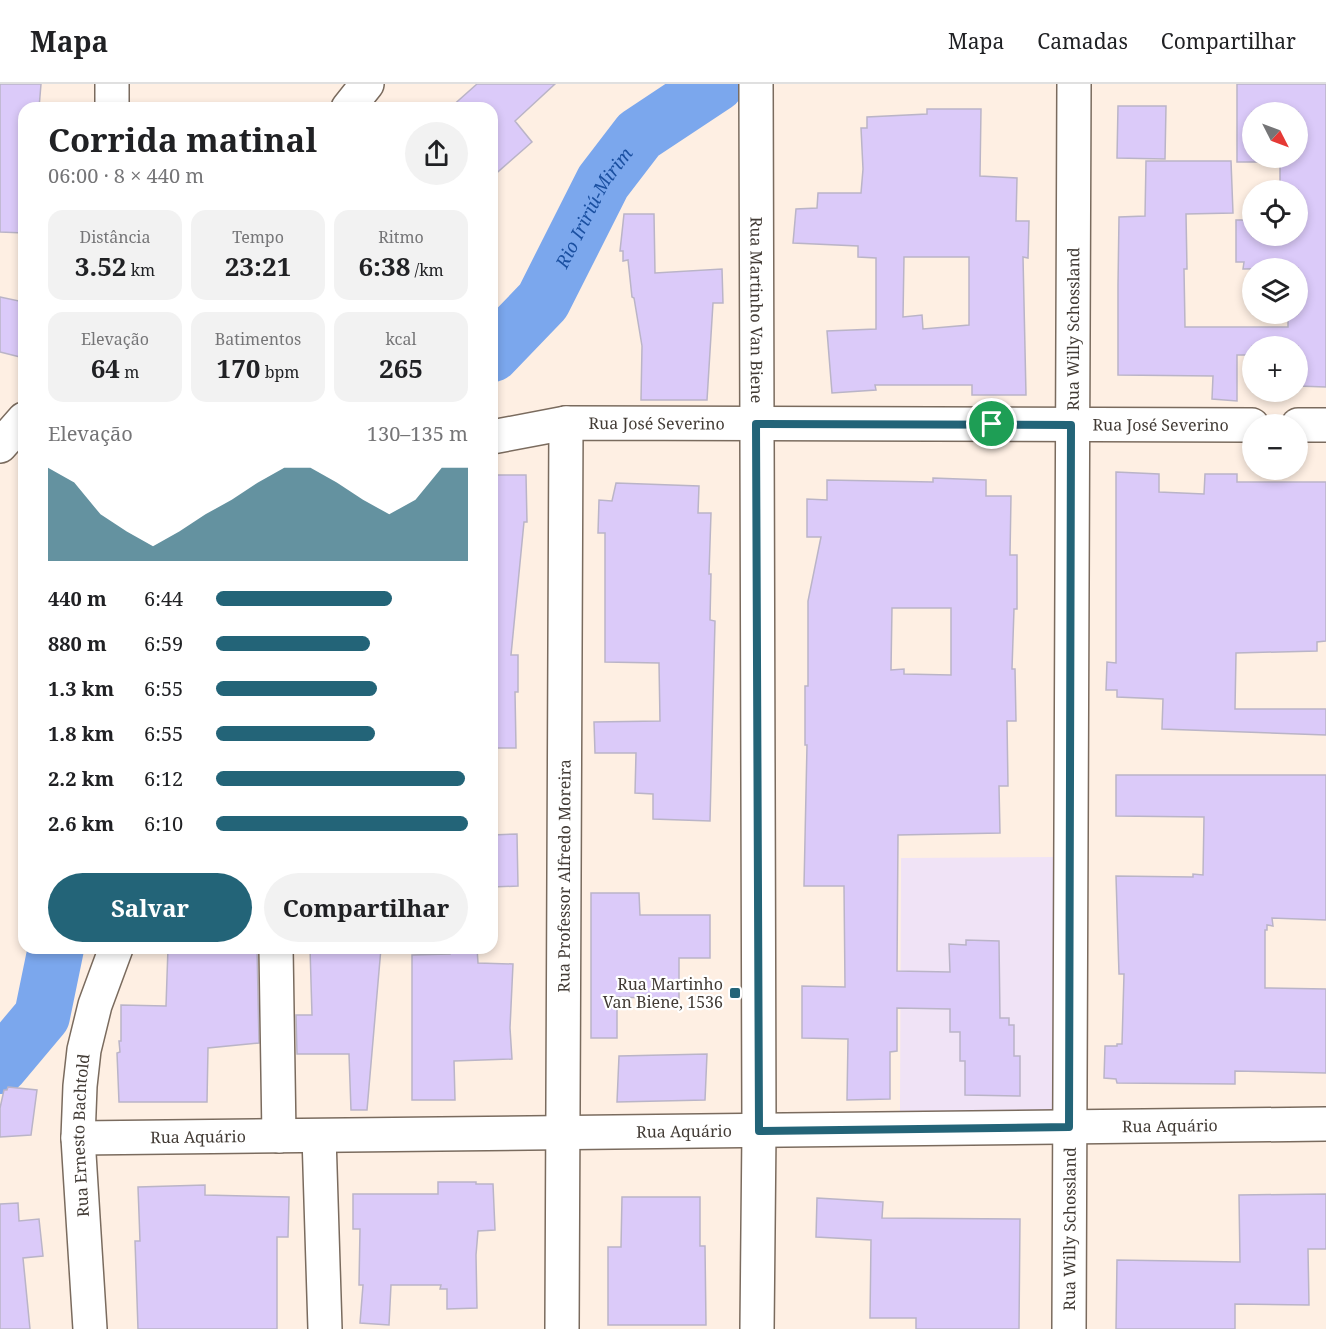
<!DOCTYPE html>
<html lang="pt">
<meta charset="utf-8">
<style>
:root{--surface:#fff;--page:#f2f2f2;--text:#202124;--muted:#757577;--line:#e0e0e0;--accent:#236478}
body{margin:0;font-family:"Noto Serif",serif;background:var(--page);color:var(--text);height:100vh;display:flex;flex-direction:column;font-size:22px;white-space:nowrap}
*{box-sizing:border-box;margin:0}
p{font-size:20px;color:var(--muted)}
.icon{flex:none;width:33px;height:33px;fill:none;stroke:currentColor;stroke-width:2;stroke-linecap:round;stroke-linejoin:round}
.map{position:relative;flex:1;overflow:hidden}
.side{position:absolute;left:18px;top:18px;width:480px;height:852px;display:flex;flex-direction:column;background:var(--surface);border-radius:18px;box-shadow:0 3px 9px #0003}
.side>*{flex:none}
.needle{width:39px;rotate:132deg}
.tools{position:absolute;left:1242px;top:18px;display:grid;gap:12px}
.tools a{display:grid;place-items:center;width:66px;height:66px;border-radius:50%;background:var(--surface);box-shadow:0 3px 9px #0003;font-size:30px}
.pin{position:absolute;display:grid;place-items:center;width:51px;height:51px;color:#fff;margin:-26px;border:3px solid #fff;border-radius:50%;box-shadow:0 2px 6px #0007}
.round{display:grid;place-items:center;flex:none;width:63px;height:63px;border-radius:32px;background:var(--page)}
.overview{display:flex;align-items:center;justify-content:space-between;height:102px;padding:0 30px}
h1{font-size:33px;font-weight:700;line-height:45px}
.metrics{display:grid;grid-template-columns:repeat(3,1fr);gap:9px;height:102px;padding:6px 30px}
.metrics div{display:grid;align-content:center;border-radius:15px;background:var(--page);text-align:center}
.metrics b{font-size:26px;font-weight:700}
.metrics small{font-size:16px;font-weight:400}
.metrics p{font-size:16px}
.chart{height:168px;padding:12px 30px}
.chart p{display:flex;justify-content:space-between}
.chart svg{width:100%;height:108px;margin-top:6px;fill:var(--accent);opacity:.7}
.button{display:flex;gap:12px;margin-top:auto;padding:12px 30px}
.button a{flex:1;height:69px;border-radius:36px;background:var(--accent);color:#fff;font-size:24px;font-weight:700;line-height:69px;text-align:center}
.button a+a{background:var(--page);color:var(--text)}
ul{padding:0 30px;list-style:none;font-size:20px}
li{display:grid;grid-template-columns:96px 72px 1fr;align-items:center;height:45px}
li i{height:15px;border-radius:8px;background:var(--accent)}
header{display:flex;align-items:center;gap:36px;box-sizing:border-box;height:84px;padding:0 30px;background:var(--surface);border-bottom:2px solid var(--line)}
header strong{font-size:28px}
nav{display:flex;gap:33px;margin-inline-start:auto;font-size:21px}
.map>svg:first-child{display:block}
.medical{fill:#f0e3f6}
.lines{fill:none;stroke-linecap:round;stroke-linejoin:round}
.river{stroke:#7ba7ed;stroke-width:56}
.building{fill:#dbcaf9;stroke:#bab4c7;stroke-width:1.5;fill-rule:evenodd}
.minor-casing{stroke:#7a6b5e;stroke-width:36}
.minor{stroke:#fff;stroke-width:33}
.route-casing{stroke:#fff;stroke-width:12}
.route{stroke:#236478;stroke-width:8}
.poi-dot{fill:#236478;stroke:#fff;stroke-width:2}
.labels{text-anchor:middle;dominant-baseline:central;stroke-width:4.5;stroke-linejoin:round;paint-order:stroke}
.street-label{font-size:16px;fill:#423b35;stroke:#fff}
.poi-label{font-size:16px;fill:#423b35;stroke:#fff;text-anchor:end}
.water-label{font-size:18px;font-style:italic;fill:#1b50a1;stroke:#fff}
</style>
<header>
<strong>Mapa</strong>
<nav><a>Mapa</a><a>Camadas</a><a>Compartilhar</a></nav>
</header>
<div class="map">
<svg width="1326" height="1245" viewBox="0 0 1326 1245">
<rect width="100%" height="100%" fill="#feefe3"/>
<path class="medical" d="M 1059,773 L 1059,1036 L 900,1037 L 901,774 Z"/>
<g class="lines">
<g class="river">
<path id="s1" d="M 492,270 L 543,217 L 603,98 L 639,51 L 716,0"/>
<path d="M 0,982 L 42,932 L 56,864"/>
</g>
</g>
<path class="building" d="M 0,0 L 41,0 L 39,24 L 24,24 L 24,149 L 0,148 Z
M 477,0 L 555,0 L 515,37 L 532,58 L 492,93 L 492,24 L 450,24 Z
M 1237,0 L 1326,0 L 1326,303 L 1298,302 L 1298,262 L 1252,262 L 1252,271 L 1237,271 L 1237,317 L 1212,315 L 1213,292 L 1118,291 L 1118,201 L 1119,133 L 1145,132 L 1146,77 L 1231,77 L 1233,129 L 1186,130 L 1187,185 L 1184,185 L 1185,243 L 1288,243 L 1288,230 L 1298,230 L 1298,184 L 1243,185 L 1244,178 L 1236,178 L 1236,136 L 1252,136 L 1252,152 L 1298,152 L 1298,106 L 1280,106 L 1280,78 L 1237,78 ZM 1252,28 L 1298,28 L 1298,74 L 1252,74 Z
M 1118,22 L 1166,22 L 1165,75 L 1117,74 Z
M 927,25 L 981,25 L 980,92 L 1017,94 L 1016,137 L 1029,137 L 1028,174 L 1023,173 L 1026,311 L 972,311 L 972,301 L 875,301 L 876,306 L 832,309 L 827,247 L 876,245 L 876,174 L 858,173 L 858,162 L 793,159 L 796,125 L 817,124 L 818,109 L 861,109 L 863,85 L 861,44 L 867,44 L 867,33 L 927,30 ZM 904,173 L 969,173 L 969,241 L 923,245 L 922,231 L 903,233 Z
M 624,130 L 654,130 L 655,189 L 722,185 L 723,219 L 713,219 L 707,316 L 641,316 L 642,262 L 634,214 L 632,213 L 628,176 L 623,177 L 623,167 L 620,167 Z
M 0,213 L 24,218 L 24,274 L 0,268 Z
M 1116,388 L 1159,390 L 1159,408 L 1204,410 L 1205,390 L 1237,390 L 1237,398 L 1326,398 L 1326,557 L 1317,558 L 1317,567 L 1236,569 L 1235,625 L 1326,625 L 1326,651 L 1162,645 L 1163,615 L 1117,613 L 1117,606 L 1106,606 L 1107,578 L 1116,579 Z
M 492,391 L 526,391 L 527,438 L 524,438 L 511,571 L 518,571 L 518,608 L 515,608 L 516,664 L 492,664 Z
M 933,394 L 986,396 L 986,412 L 1011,412 L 1010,471 L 1017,471 L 1017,525 L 1014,525 L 1012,585 L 1015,585 L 1016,637 L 1007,637 L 1008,702 L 999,702 L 1000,749 L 898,751 L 897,887 L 950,888 L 949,860 L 966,861 L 966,856 L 999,857 L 1000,934 L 1009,934 L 1009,941 L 1014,941 L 1014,972 L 1020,972 L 1020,1012 L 965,1011 L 965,977 L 960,977 L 960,948 L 950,948 L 950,925 L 897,924 L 897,967 L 890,968 L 890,1015 L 847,1016 L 848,955 L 802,954 L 802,902 L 845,903 L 844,802 L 804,802 L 807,661 L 805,661 L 805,602 L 808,602 L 808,517 L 821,453 L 807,453 L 807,415 L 827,416 L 827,396 L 933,398 ZM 892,524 L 951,524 L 951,591 L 904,590 L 904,585 L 891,586 Z
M 616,399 L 699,402 L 698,429 L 711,429 L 709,490 L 711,490 L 710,536 L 715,537 L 710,737 L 653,735 L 653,710 L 635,709 L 636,669 L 595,669 L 594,638 L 660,637 L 659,579 L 605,578 L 605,449 L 598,449 L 599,416 L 612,417 Z
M 1116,691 L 1326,691 L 1326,836 L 1272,834 L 1273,842 L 1267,841 L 1267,846 L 1265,846 L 1265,904 L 1326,905 L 1326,989 L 1235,987 L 1235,1000 L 1117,999 L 1116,995 L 1104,994 L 1105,962 L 1117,962 L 1117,960 L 1122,960 L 1124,890 L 1119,890 L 1116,792 L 1193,793 L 1193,790 L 1203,791 L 1204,733 L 1116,732 Z
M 517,750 L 518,802 L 492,803 L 492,751 Z
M 591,809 L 639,809 L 640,831 L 710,831 L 710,874 L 679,874 L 679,915 L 617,913 L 617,954 L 591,954 Z
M 168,864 L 257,864 L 259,959 L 208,964 L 207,1018 L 119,1018 L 117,969 L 120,968 L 119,957 L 121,957 L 121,921 L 166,922 Z
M 310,864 L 381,864 L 367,1026 L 351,1026 L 349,970 L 297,970 L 296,931 L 312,931 Z
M 450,864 L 477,864 L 478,879 L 513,880 L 510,944 L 512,975 L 454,977 L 455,1016 L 412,1016 L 412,871 L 450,870 Z
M 707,970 L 705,1016 L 617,1018 L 619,972 Z
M 8,1003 L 37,1006 L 31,1051 L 0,1053 L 0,1024 L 4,1006 L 7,1006 Z
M 438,1098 L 476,1098 L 476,1100 L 493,1100 L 495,1146 L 478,1147 L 476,1171 L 477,1224 L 447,1225 L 447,1205 L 440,1205 L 441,1201 L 391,1201 L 389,1241 L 360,1239 L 363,1201 L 359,1201 L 360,1145 L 353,1145 L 353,1110 L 438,1110 Z
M 205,1101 L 205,1111 L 289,1113 L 288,1153 L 277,1153 L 277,1245 L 138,1245 L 135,1157 L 140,1157 L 138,1103 Z
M 1326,1110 L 1326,1165 L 1308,1165 L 1309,1221 L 1235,1220 L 1235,1245 L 1116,1245 L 1117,1176 L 1240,1178 L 1239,1111 Z
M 622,1113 L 700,1113 L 700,1162 L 705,1162 L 706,1241 L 608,1241 L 608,1163 L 621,1163 Z
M 817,1114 L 883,1118 L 882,1134 L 1020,1135 L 1019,1245 L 916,1245 L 916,1234 L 870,1234 L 871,1156 L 816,1153 Z
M 18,1119 L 19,1137 L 39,1135 L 43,1172 L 23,1174 L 30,1245 L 0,1245 L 0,1120 Z"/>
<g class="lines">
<g class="minor-casing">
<g id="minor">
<path id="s2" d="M 756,0 L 759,1047 L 757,1245"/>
<path d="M 112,24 L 112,0"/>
<path d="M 348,24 L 367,0"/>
<path d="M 1298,341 L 1326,341"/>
<path id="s3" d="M 492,353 L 566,339 L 1252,341"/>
<path d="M 0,362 L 24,335"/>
<path d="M 276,864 L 279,1052"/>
<path d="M 319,1052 L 325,1245"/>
<path id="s4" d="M 78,1054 L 1326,1040"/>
<path id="s5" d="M 90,1245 L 78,1054 L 80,1002 L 84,966 L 95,921 L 116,864"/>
<path id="s6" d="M 562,1245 L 566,339"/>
<path id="s7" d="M 1069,1245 L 1074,0"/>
</g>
</g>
<use href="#minor" class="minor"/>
</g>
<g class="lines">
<g class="route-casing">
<path id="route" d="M 756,340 L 1071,341 L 1069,1043 L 759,1047 Z"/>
</g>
<use href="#route" class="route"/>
</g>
<rect class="poi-dot" x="729" y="903" width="12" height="12" rx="3"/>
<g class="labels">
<g class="street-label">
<text stroke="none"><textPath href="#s2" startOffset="226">Rua Martinho Van Biene</textPath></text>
<text stroke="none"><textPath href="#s7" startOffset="1000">Rua Willy Schossland</textPath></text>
<text stroke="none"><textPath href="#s3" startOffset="166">Rua José Severino</textPath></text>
<text stroke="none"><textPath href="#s3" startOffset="670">Rua José Severino</textPath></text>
<text stroke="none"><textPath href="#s6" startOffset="453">Rua Professor Alfredo Moreira</textPath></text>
<text stroke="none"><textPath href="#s4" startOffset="1092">Rua Aquário</textPath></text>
<text stroke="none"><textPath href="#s4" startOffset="606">Rua Aquário</textPath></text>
<text stroke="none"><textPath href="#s5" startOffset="194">Rua Ernesto Bachtold</textPath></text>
<text stroke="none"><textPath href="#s4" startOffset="120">Rua Aquário</textPath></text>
<text stroke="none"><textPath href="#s7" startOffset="100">Rua Willy Schossland</textPath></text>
</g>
<g class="poi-label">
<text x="723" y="900">Rua Martinho<tspan x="723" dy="18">Van Biene, 1536</tspan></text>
</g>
<g class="water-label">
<text stroke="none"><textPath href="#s1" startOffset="180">Rio Iririú-Mirim</textPath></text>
</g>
</g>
</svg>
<div class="tools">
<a><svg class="needle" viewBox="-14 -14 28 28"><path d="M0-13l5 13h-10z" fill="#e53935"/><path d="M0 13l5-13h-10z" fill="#757577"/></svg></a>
<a><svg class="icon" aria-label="locate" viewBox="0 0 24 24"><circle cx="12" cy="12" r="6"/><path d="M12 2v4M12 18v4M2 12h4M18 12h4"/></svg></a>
<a><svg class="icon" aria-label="layers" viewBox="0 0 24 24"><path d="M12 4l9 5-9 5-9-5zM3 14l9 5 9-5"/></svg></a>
<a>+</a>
<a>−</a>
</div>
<div class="pin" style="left:992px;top:340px;background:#1e9e55"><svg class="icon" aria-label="arrive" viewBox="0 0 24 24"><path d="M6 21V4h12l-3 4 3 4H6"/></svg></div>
<section class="side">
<div class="overview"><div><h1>Corrida matinal</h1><p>06:00 · 8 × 440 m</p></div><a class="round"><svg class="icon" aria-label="share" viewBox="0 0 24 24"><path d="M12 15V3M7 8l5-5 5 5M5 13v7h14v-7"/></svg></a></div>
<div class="metrics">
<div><p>Distância</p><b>3.52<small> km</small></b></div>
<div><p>Tempo</p><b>23:21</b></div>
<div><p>Ritmo</p><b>6:38<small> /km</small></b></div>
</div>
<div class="metrics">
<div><p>Elevação</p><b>64<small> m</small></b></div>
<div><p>Batimentos</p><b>170<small> bpm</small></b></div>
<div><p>kcal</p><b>265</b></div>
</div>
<div class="chart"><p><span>Elevação</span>130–135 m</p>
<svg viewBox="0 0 160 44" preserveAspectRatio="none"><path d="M0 44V6L10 12L20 25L30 32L40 38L50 32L60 25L70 19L80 12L90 6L100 6L110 12L120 19L130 25L140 19L150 6L160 6V44z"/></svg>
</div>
<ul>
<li><b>440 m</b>6:44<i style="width:70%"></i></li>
<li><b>880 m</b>6:59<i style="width:61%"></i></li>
<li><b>1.3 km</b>6:55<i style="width:64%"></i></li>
<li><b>1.8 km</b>6:55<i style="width:63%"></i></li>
<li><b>2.2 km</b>6:12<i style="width:99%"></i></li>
<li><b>2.6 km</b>6:10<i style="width:100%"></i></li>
</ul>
<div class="button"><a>Salvar</a><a>Compartilhar</a></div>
</section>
</div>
